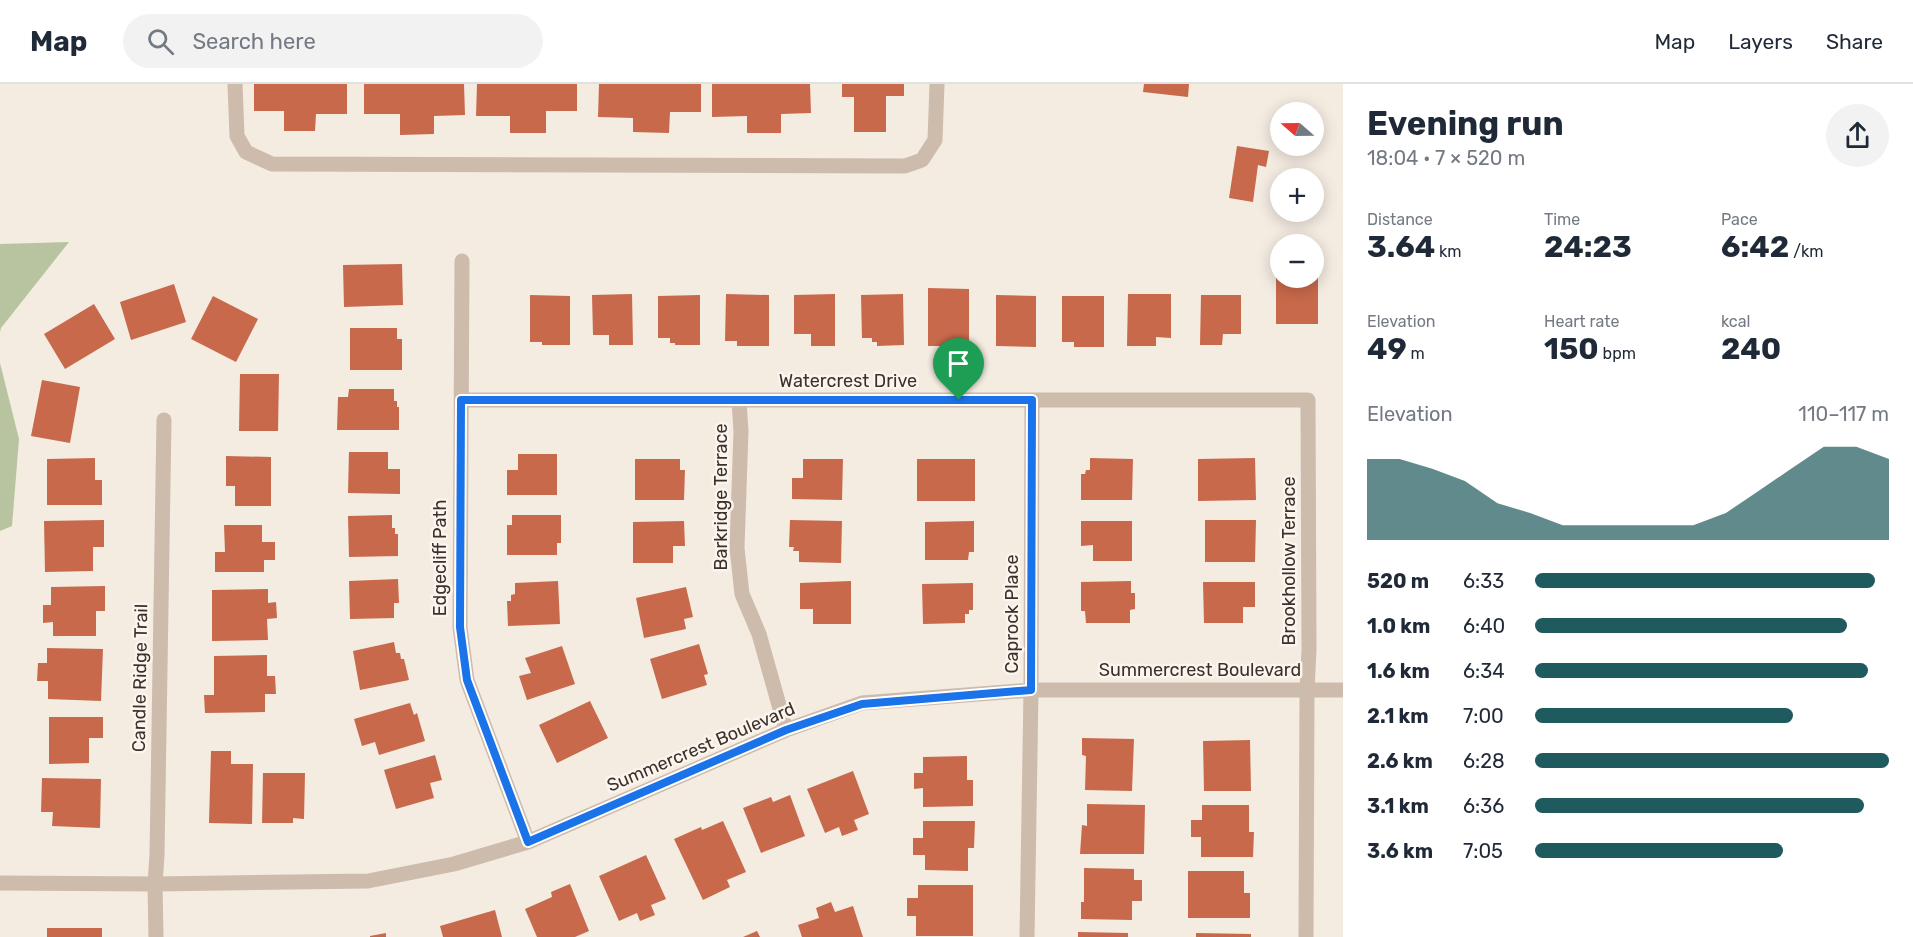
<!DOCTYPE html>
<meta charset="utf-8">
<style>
:root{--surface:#fff;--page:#f2f2f3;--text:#1f2937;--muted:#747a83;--line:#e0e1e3;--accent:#1f5a5e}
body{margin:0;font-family:Rubik,sans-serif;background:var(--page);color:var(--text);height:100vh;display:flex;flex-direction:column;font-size:22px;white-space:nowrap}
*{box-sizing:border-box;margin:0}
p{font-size:20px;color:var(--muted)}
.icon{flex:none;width:33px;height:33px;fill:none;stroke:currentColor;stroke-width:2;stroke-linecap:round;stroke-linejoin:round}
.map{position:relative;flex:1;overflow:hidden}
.panel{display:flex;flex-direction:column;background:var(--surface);width:570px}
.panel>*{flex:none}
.needle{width:39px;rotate:290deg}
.controls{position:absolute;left:1270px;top:18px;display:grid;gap:12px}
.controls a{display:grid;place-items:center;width:54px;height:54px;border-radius:50%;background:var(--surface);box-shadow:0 3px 15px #0003;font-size:30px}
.pin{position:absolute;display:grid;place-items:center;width:51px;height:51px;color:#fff;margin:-62px -26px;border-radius:50% 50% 50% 0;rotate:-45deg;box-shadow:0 0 6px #0007}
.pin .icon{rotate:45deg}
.round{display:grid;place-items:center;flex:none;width:63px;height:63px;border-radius:32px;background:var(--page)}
.head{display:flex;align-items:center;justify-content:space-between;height:102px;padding:0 24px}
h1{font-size:33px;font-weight:700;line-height:45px}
.stats{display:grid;grid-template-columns:repeat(3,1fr);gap:9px;height:102px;padding:6px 24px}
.stats div{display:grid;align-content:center}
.stats b{font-size:30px;font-weight:700}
.stats small{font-size:16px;font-weight:400}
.stats p{font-size:16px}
.chart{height:168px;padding:12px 24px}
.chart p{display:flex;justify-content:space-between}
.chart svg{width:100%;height:108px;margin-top:6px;fill:var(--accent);opacity:.7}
ul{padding:0 24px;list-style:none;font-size:20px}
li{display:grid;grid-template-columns:96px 72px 1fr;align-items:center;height:45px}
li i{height:15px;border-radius:8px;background:var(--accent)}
header{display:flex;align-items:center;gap:36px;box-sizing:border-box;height:84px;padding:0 30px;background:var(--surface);border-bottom:2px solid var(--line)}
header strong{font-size:28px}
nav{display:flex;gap:33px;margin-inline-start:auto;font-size:21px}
.search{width:420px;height:54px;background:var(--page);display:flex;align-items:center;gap:15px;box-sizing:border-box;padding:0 21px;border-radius:33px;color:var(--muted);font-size:22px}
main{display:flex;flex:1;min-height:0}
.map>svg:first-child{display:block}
.green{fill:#b8c4a0}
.building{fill:#c8694b}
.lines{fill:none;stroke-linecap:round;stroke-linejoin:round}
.minor{stroke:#cdbbac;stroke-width:15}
.route-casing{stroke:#fff;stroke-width:12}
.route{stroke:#1a73e8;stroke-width:8}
.labels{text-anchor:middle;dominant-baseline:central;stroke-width:5;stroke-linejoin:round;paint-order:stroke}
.street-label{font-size:18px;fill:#3b302b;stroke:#fbf5ee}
</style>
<header>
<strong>Map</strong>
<div class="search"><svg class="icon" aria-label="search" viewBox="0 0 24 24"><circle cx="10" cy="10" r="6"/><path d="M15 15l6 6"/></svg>Search here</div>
<nav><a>Map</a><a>Layers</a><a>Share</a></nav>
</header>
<main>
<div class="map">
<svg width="1343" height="853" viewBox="0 0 1343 853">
<rect width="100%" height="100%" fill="#f4ebe1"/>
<path class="green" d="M 69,158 L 1,244 L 0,248 L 0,160 Z
M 0,279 L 19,355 L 12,442 L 0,447 Z"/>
<path class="building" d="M 254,0 L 347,0 L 347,30 L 316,30 L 315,47 L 284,47 L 284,27 L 254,27 Z
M 364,0 L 464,0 L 465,31 L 434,32 L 434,50 L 400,51 L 400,30 L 364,30 Z
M 477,0 L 577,0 L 577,27 L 546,27 L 546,49 L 510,49 L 510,32 L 476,32 Z
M 599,0 L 701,0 L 701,28 L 670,28 L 669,49 L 633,48 L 633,34 L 598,33 Z
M 712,0 L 810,0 L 811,29 L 781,30 L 781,49 L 747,49 L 747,32 L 712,33 Z
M 842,0 L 904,0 L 904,12 L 886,12 L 886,48 L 854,48 L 854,13 L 842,13 Z
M 1144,0 L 1189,0 L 1188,13 L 1143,8 Z
M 1237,62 L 1269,67 L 1266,83 L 1258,81 L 1253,118 L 1229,114 Z
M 402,180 L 403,221 L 344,223 L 343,181 Z
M 1276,190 L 1281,190 L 1281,194 L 1314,194 L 1314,190 L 1318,190 L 1318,240 L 1276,240 Z
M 174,200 L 186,238 L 131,256 L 120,218 Z
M 928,204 L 969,205 L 969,262 L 928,262 Z
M 632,210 L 633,261 L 609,261 L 609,251 L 593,251 L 592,211 Z
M 726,210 L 769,211 L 769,262 L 737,262 L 737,257 L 725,257 Z
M 835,210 L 835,262 L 811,262 L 811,250 L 794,250 L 794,211 Z
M 903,210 L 904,261 L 877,262 L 877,258 L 872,258 L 872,254 L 862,254 L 861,211 Z
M 1128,210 L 1171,210 L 1171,254 L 1156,253 L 1156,262 L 1127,262 Z
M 530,211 L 570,212 L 570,261 L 542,261 L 542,258 L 530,258 Z
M 700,211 L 700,261 L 675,261 L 675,259 L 670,259 L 670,254 L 658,254 L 658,212 Z
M 996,211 L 1036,212 L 1036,263 L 996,262 Z
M 1201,211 L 1241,211 L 1241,250 L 1223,250 L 1222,261 L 1200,261 Z
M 213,212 L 258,235 L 236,278 L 191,255 Z
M 1062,212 L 1104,212 L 1104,263 L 1074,263 L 1074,258 L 1062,258 Z
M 94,220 L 115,255 L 65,285 L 44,250 Z
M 350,244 L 397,244 L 397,255 L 402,255 L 402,286 L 350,286 Z
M 240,290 L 279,290 L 278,347 L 239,347 Z
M 42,296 L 80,303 L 70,359 L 31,352 Z
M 349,305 L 394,305 L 394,317 L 397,317 L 397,323 L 399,323 L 399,346 L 337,346 L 338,313 L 348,313 Z
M 349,368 L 388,368 L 388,385 L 400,385 L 400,410 L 348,409 Z
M 518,370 L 557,370 L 557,411 L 507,411 L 507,386 L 518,386 Z
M 226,372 L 271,373 L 271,422 L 235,422 L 235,402 L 226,402 Z
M 95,374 L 95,396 L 102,396 L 102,421 L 47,421 L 47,375 Z
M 1090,374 L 1133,375 L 1132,416 L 1081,416 L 1081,390 L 1085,390 L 1086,386 L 1090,386 Z
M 1255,374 L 1256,416 L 1198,417 L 1198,375 Z
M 635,375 L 680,375 L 680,386 L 685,386 L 684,416 L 635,416 Z
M 803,375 L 843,375 L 842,416 L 792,415 L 792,394 L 803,394 Z
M 917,375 L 975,375 L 975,417 L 917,417 Z
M 392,431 L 392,444 L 395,444 L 395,450 L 398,450 L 398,472 L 349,473 L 348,432 Z
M 512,431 L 561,431 L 561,459 L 557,459 L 557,471 L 507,471 L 507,441 L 512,441 Z
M 104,436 L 104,463 L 93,463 L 93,487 L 45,488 L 44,437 Z
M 790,436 L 842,437 L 841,479 L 799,478 L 799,467 L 793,467 L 794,463 L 789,463 Z
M 1205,436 L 1256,436 L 1255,478 L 1205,478 Z
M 684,437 L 685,462 L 673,462 L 673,479 L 633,479 L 633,438 Z
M 974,437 L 974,468 L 969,468 L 968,476 L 925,476 L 925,438 Z
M 1081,437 L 1132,437 L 1132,477 L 1093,477 L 1093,461 L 1081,462 Z
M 224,441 L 262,441 L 262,458 L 275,458 L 275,476 L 264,476 L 264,488 L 215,488 L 215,468 L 225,468 Z
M 398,495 L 399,519 L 394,519 L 394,534 L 350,535 L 349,497 Z
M 558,497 L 560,540 L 508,542 L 507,517 L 511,517 L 511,511 L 515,510 L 515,499 Z
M 851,497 L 851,540 L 813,540 L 813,525 L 800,525 L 800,499 Z
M 1131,497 L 1131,509 L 1135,509 L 1135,525 L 1130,526 L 1130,539 L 1086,539 L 1085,527 L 1081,527 L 1081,498 Z
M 1203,498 L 1255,498 L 1255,523 L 1243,523 L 1243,539 L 1204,539 Z
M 973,499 L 973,526 L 969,526 L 969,530 L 965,530 L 965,539 L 923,540 L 922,500 Z
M 105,502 L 105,527 L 96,527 L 96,552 L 53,552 L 53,538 L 43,539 L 43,521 L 51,521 L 51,503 Z
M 686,503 L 693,533 L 684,535 L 686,545 L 644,554 L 636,514 Z
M 268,505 L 268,519 L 276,518 L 277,534 L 267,535 L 268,556 L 212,557 L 212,506 Z
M 394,558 L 396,569 L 400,569 L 401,575 L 404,575 L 409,596 L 360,606 L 353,567 Z
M 699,560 L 708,590 L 704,591 L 707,601 L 662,615 L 650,575 Z
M 562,562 L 575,600 L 527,616 L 519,592 L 531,589 L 525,574 Z
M 47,564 L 103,565 L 101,617 L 48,615 L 48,597 L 37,597 L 38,579 L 47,579 Z
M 267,571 L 267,592 L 275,592 L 276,610 L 265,610 L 265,628 L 205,629 L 204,611 L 214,611 L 214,572 Z
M 590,617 L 608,654 L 557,679 L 539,641 Z
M 410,619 L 414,631 L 417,629 L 425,657 L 379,671 L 375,658 L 362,662 L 354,635 Z
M 49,633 L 103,633 L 103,654 L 89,654 L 89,679 L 49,680 Z
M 1082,654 L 1134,655 L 1132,707 L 1085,706 L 1086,672 L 1082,671 Z
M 1250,656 L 1251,707 L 1204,707 L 1203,657 Z
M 211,667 L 231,667 L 231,680 L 253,680 L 252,740 L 209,739 Z
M 435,671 L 442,696 L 430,699 L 434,714 L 396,725 L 384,686 Z
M 967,672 L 967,696 L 973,696 L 973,722 L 923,723 L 923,704 L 914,705 L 914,689 L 923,689 L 923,673 Z
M 853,687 L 869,730 L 854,736 L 858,746 L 842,752 L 839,743 L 825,749 L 807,705 Z
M 263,689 L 305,689 L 304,735 L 293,734 L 293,739 L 262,739 Z
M 42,694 L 101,695 L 100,744 L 52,742 L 53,728 L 41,728 Z
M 790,711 L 805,752 L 761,769 L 743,724 L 771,713 L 773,718 Z
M 1087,720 L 1145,721 L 1144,770 L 1080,770 L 1082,741 L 1087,742 Z
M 1202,721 L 1249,721 L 1249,748 L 1254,748 L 1253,773 L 1201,773 L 1201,753 L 1191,753 L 1191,736 L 1202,736 Z
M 723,737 L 746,788 L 727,796 L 730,803 L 703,816 L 674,755 L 701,743 L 702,746 Z
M 923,737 L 975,737 L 974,764 L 968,764 L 968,787 L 925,786 L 925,771 L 913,771 L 913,754 L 923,754 Z
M 646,771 L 666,815 L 651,821 L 655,831 L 640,837 L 637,829 L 619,837 L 599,792 Z
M 1084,784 L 1134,785 L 1134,796 L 1142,796 L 1142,817 L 1132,817 L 1132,836 L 1081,835 L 1081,818 L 1084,818 Z
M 1188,787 L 1244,787 L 1244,809 L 1250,809 L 1250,834 L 1188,834 Z
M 570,800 L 589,847 L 575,853 L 537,853 L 525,825 L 552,813 L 551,808 Z
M 918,801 L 973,801 L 973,852 L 916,852 L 916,832 L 907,832 L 907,814 L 918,814 Z
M 831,818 L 835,828 L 853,822 L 863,853 L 802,853 L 798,841 L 819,834 L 816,824 Z
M 495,826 L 502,853 L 443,853 L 440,842 Z
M 47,844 L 102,844 L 102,853 L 47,853 Z
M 757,847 L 760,853 L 743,853 Z
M 1078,848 L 1128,849 L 1128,853 L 1078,853 Z
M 386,849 L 386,853 L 370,853 L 370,852 Z
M 1196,849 L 1251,850 L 1251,853 L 1196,853 Z"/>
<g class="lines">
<path class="minor" d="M 235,0 L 237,52 L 246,68 L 272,80 L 905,82 L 922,76 L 935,56 L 937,0
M 462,177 L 460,543 L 467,596 L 528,758
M 461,316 L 1308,316 L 1309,566 L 1307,606 L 1306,853
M 739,317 L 741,347 L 737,464 L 742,510 L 759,550 L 786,646
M 0,799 L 155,800 L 368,797 L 454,780 L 528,758 L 786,646 L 862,619 L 1031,606 L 1343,606
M 156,853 L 155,800 L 157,771 L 164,336
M 1027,853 L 1031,606 L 1032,316"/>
</g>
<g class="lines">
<g class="route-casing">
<path id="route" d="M 461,316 L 1032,316 L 1031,606 L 862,620 L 786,646 L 528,758 L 467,596 L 460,543 Z"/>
</g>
<use href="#route" class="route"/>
</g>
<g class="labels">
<g class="street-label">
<text x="848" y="297">Watercrest Drive</text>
<text transform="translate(721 413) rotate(-90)">Barkridge Terrace</text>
<text transform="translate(440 474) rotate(-90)">Edgecliff Path</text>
<text transform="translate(1289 477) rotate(-90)">Brookhollow Terrace</text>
<text transform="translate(1012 530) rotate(-90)">Caprock Place</text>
<text x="1200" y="586">Summercrest Boulevard</text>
<text transform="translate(140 594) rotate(-89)">Candle Ridge Trail</text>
<text transform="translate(701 663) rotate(-23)">Summercrest Boulevard</text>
</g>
</g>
</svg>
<div class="controls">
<a><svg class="needle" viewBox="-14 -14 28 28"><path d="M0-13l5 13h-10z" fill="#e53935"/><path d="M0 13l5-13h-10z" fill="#747a83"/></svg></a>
<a>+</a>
<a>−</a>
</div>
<div class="pin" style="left:959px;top:316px;background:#1e9e55"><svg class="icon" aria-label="arrive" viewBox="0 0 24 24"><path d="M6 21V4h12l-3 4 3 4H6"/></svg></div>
</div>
<section class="panel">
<div class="head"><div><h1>Evening run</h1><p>18:04 · 7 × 520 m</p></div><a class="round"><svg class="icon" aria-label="share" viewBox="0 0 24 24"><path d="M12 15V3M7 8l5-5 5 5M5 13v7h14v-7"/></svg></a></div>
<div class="stats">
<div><p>Distance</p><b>3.64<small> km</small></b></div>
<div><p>Time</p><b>24:23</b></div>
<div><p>Pace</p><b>6:42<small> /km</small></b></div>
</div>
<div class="stats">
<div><p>Elevation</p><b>49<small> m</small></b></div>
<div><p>Heart rate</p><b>150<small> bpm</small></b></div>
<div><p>kcal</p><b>240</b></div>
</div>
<div class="chart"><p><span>Elevation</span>110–117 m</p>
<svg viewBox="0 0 160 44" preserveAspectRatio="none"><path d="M0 44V11L10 11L20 15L30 20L40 29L50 33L60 38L70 38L80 38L90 38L100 38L110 33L120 24L130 15L140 6L150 6L160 11V44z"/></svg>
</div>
<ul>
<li><b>520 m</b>6:33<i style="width:96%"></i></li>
<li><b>1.0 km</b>6:40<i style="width:88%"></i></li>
<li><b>1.6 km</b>6:34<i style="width:94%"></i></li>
<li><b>2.1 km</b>7:00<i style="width:73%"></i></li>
<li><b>2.6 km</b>6:28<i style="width:100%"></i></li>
<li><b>3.1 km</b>6:36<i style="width:93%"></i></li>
<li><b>3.6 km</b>7:05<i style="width:70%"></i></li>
</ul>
</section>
</main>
